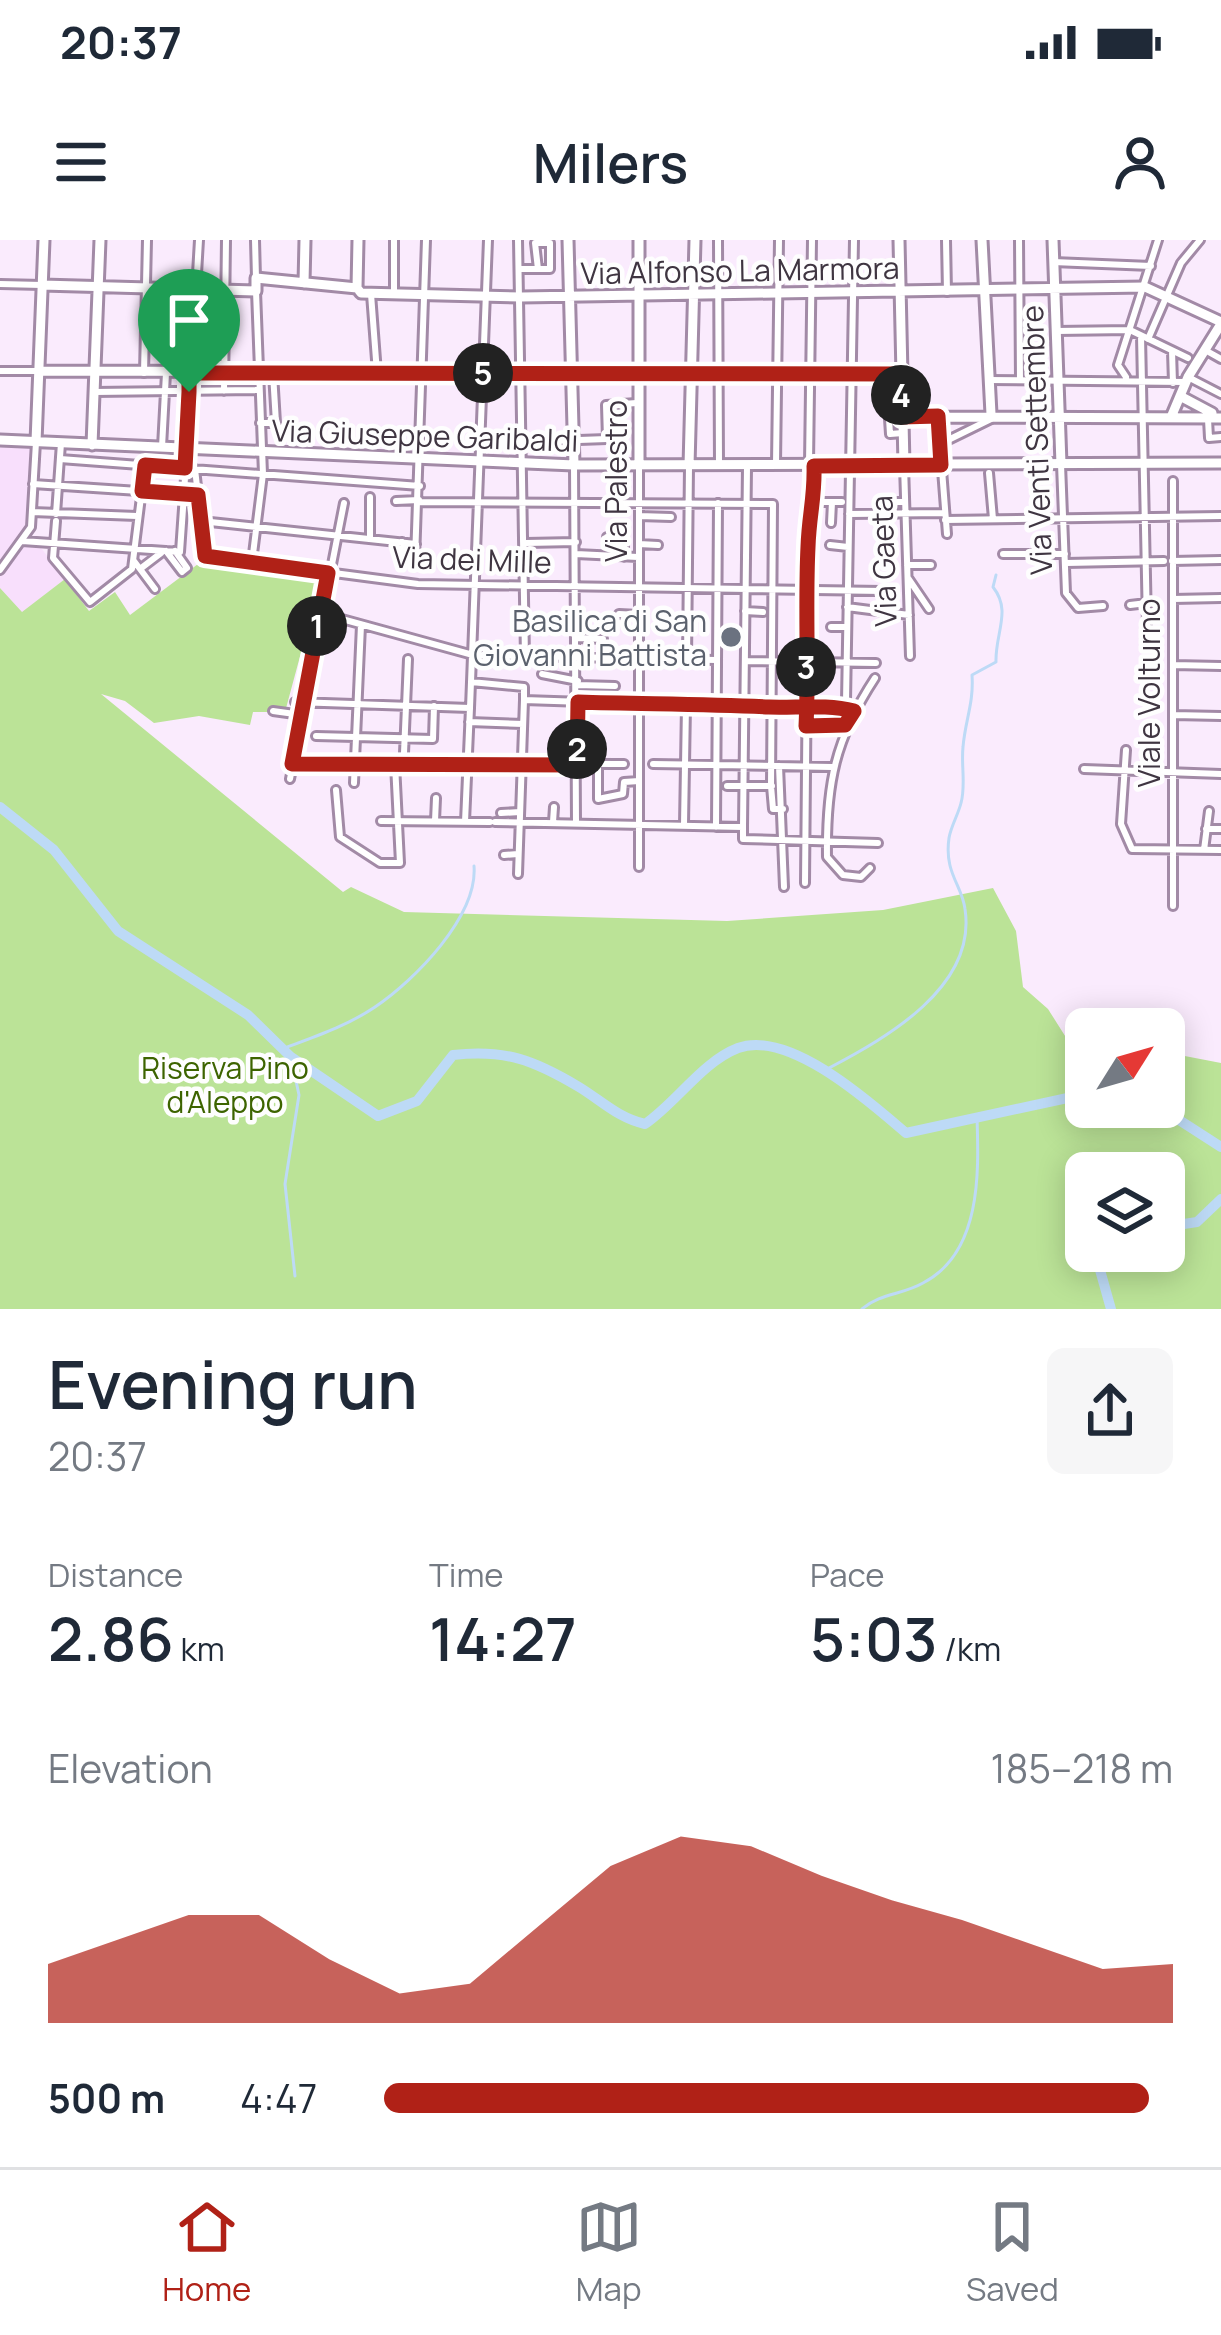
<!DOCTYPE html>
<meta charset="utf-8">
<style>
:root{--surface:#fff;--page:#f6f6f7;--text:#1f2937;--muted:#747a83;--line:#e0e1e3;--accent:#b02117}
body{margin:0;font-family:Manrope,sans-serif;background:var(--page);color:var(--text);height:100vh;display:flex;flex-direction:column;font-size:45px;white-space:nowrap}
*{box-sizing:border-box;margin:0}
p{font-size:39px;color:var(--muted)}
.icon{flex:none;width:66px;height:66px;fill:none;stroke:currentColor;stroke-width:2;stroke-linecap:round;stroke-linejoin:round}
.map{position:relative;height:1069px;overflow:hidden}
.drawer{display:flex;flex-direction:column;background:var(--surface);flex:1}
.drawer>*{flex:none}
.needle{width:78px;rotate:53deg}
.fabs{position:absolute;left:1065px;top:768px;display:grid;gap:24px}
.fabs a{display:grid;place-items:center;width:120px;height:120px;border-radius:18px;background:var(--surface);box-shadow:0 6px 30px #0003;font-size:60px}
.pin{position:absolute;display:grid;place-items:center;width:102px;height:102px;color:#fff;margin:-123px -51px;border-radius:50% 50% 50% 0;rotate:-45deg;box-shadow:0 0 12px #0007}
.pin .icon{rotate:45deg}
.km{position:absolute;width:60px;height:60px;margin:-30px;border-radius:50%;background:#222;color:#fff;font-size:33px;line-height:60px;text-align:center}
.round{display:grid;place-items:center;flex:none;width:126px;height:126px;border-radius:18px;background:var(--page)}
.headline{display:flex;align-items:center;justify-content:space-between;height:204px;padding:0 48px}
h1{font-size:66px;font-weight:600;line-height:90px}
.metrics{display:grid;grid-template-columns:repeat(3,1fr);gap:18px;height:204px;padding:12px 48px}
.metrics div{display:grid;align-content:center}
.metrics b{font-size:60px;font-weight:600}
.metrics small{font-size:33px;font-weight:400}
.metrics p{font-size:33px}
.chart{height:336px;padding:24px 48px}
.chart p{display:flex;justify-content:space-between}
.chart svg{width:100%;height:216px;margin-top:12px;fill:var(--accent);opacity:.7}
ul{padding:0 48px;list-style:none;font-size:39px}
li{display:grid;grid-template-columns:192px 144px 1fr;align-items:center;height:90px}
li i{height:30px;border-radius:15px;background:var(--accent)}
.status{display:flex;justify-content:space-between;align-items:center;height:84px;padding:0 60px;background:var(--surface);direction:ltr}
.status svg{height:33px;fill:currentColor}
header{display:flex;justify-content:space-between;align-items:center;height:156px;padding:0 48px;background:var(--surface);font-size:54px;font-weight:600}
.menu{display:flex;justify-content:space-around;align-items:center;height:168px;border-top:3px solid var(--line);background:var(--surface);font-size:33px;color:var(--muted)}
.menu a{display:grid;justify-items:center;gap:6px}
.menu .active{color:var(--accent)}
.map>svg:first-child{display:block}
.built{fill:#f8dffc}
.green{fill:#bbe397;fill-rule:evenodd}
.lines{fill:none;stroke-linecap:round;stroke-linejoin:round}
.stream{stroke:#bddaf6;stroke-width:3}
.river{stroke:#bddaf6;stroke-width:10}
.street-casing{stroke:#a28aa6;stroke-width:12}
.secondary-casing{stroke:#a28aa6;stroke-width:15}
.street{stroke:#fff;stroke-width:6}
.secondary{stroke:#fff;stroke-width:9}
.route-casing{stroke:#fff;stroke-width:24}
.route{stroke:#b02117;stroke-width:15}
.worship-dot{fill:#6b7280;stroke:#fefefe;stroke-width:4.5}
.labels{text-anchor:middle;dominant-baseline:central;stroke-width:9;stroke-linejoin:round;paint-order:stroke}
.street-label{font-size:30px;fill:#3f3541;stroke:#fefefe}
.worship-label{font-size:30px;fill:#5b616d;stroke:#fefefe;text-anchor:end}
.park-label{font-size:30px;fill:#3d6400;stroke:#fefefe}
</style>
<div class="status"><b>20:37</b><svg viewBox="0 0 49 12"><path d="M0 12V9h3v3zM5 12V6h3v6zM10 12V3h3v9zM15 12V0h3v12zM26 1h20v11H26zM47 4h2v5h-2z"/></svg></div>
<header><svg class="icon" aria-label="menu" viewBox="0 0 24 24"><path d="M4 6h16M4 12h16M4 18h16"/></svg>Milers<svg class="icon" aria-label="person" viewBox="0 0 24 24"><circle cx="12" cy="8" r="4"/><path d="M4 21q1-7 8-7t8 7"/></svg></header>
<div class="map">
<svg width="1221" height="1069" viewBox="0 0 1221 1069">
<rect width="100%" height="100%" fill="#faebfd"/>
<path class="built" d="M 0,204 L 31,205 L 27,286 L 0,323 Z
M 24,304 L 41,308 L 65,339 L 22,373 L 0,348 L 0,335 Z"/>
<path class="green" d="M 198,324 L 322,342 L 315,383 L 309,383 L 285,472 L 253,472 L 250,485 L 199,476 L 154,483 L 125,461 L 101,454 L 343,652 L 351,647 L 404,672 L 727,681 L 883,670 L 993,648 L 1016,691 L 1023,747 L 1048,769 L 1086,829 L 1086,867 L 1164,867 L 1164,812 L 1221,823 L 1221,1069 L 0,1069 L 0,348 L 22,372 L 65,339 L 89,371 L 115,352 L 130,375 ZM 1086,933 L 1164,933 L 1164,1011 L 1086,1011 Z"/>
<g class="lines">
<path class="stream" d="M 282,809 C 314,797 347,786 375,767 C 415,740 478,676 474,626
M 291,817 L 299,855 L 285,944 L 295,1036
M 829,828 C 886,798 977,747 965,669 C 962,645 944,633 949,598 C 951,586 958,575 961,563 C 966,545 961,526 963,507 C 965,481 974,463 972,435 L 996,422 C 995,393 1012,371 993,347 L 996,335
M 862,1069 C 881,1053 902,1055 923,1043 C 981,1013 979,934 977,878"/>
<path class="river" d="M 0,567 L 54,610 L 118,691 L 248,775 L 291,817 L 378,876 L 417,861 L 453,815 C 505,809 534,820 579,847 C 602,861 618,878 645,884 C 677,862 702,822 738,808 C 789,789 871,863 906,893 L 1086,854
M 1164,861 L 1176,878 L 1221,907
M 1164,987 L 1197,982 L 1221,959
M 1103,1011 L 1100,1030 L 1111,1069"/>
<g class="street-casing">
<path id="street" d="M 255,0 L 256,38
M 518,0 L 525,418
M 718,0 L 719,224
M 946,0 L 947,52
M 1019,0 L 1020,140
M 535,3 L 538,29
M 1053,22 L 1151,26
M 519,29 L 550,29 L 550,3 L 535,3
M 0,44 L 42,45
M 394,52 L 394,0
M 371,54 L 377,133
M 1056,91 L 1130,90 L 1188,118
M 1141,96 L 1147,385
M 1148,99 L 1181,23 L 1200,0
M 1205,110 L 1221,119
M 1172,111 L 1173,143
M 0,131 L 39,131
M 144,133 L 147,0
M 1126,137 L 1118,125 L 1158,0
M 1188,137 L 1221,154
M 988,140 L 1185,142
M 901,148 L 887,148 L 890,194 L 903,193
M 224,151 L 226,0
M 94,152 L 259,150
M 938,178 L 947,294
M 1208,179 L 1209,198 L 1221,197
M 260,183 L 276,183 L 273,133
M 551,201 L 607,199 L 606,165 L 637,163
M 940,204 L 991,179
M 162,207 L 166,133
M 60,219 L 420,246
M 776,224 L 779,0
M 809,224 L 812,0
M 1061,224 L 1066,353 L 1078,368 L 1103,366
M 574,225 L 576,582
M 639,225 L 639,627
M 904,225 L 910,416
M 195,229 L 205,316 L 418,344 L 883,351
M 989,233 L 993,279
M 1173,241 L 1173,666
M 33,244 L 184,254 L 199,0
M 370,257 L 370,297
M 396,261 L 419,260
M 418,262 L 773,264 L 771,546 L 773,569 L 783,569
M 815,262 L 842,262
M 881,262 L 905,262
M 32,272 L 137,276
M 56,274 L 61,203
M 849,274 L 945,273
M 639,276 L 671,277
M 945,280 L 1221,276
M 56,281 L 53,318 L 90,362 L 132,329 L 145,225
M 201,281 L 416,304
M 831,283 L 832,262
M 607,297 L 624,298 L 624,317
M 22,301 L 180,312 L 184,254 L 198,255
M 402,302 L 401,318 L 415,320 L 426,0
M 526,303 L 576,302
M 639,304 L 658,305
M 830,305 L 848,307
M 166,311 L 182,332 L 187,328 L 175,311
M 576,314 L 638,317
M 1003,314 L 1065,314
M 134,321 L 155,349
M 1172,321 L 1221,320
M 252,322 L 263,234 L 256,51
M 1066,323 L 1164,321
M 907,325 L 931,325
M 140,329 L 161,313
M 0,330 L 31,287 L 36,202
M 908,338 L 929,369
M 1173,359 L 1221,358
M 1130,365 L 1147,363
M 847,367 L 909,375
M 745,371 L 763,372
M 320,373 L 473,415 L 716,420
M 619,374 L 639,375
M 831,387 L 847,387
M 577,398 L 603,399
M 687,420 L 689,226
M 745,421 L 876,423
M 1173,425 L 1221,426
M 542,434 L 578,441
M 471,442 L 524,447 L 524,460
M 577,445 L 615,446
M 295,462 L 470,468 L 465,582
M 846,462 L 854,0
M 470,468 L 488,0
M 273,471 L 302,475
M 1173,475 L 1221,476
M 469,482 L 523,484
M 806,486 L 845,485
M 316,496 L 433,499 L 434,466
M 1126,510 L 1121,584 L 1132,609 L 1221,610
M 404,513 L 408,419
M 293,523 L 624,524
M 653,524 L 832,527
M 598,526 L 598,559 L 623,554 L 624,542 L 639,541
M 779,526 L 784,647
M 1084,529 L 1221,534
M 290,539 L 344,263
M 354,543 L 361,385
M 727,546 L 772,546
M 336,550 L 340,597 L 380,623 L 400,623 L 395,524
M 501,573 L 520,572
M 381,581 L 490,582
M 435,581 L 436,558
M 495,582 L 743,587 L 743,599 L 878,603
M 553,582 L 554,567
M 684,585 L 686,465
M 716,587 L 718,263
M 743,587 L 747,227
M 1206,589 L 1221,589
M 1204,610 L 1209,571
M 504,615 L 518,614
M 870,628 L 861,637 L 843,635 L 827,617 C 826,544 835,499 875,438
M 518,634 L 524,460 L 854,471
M 805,643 L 808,304 L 814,227"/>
</g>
<g class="secondary-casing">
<path id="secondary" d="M 568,0 L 574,225
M 899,0 L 904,225
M 982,0 L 991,174
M 1053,0 L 1061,224
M 304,43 L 305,0
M 42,45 L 256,51 L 256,38 L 357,48 L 361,53 L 521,57 L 1145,47 L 1221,82
M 357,48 L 358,0
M 39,131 L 900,133
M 1180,156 L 1212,173
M 1172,175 L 1188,137 L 1221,84
M 902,177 L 1221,178
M 0,200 L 574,225 L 1221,223
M 36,202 L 44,0
M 92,205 L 100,0
M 639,225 L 639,0
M 689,226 L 695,0"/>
</g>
<use href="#street" class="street"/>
<use href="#secondary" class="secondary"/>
</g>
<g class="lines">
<g class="route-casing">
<path id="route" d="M 189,152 L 185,228 L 145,225 L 142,251 L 198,255 L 205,316 L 328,333 L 292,524 L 577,525 L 578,462 C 641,464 705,464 769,467 C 797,468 827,464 854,471 L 845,485 L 806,486 C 809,426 805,366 808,307 C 809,275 815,257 814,226 L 941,225 L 938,176 L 902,177 L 901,134 L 189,133 L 189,152"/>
</g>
<use href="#route" class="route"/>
</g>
<circle class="worship-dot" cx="731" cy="397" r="12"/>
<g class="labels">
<g class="street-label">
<text transform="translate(740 30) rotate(-1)">Via Alfonso La Marmora</text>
<text transform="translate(425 195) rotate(2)">Via Giuseppe Garibaldi</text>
<text transform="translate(1036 200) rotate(-92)">Via Venti Settembre</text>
<text transform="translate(615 241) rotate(-90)">Via Palestro</text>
<text transform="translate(472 319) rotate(2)">Via dei Mille</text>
<text transform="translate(883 321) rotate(-92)">Via Gaeta</text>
<text transform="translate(1148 453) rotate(-90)">Viale Volturno</text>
</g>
<g class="worship-label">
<text x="707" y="380">Basilica di San<tspan x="707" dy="34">Giovanni Battista</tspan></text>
</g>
<g class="park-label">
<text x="225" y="827">Riserva Pino<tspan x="225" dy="34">d'Aleppo</tspan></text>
</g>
</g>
</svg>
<div class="fabs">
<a><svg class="needle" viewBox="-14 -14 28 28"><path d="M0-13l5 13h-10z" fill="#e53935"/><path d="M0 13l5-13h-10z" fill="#747a83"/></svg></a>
<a><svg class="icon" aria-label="layers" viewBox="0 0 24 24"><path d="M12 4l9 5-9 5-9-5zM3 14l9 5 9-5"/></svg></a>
</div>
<div class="pin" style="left:189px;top:152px;background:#1e9e55"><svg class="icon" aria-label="arrive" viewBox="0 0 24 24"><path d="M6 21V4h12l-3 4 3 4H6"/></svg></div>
<b class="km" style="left:317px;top:386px">1</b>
<b class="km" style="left:577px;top:509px">2</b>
<b class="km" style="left:806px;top:427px">3</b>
<b class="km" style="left:901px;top:155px">4</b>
<b class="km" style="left:483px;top:133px">5</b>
</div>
<section class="drawer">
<div class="headline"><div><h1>Evening run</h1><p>20:37</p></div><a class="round"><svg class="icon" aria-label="share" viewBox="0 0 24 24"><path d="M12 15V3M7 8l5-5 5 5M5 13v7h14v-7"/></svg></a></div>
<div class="metrics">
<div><p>Distance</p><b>2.86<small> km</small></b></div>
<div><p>Time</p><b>14:27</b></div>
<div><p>Pace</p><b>5:03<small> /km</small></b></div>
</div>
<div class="chart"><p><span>Elevation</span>185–218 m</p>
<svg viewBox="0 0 160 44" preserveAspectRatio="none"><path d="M0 44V32L10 27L20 22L30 22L40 31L50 38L60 36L70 24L80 12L90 6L100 8L110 14L120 19L130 23L140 28L150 33L160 32V44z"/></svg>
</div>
<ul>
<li><b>500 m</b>4:47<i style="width:97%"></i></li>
</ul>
</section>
<nav class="menu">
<a class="active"><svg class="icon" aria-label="home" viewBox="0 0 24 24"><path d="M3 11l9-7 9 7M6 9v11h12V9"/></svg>Home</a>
<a><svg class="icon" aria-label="map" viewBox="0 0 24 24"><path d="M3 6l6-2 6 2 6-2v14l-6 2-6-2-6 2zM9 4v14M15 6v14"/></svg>Map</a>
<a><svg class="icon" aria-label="saved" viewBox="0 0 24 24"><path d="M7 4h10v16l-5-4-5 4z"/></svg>Saved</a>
</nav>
